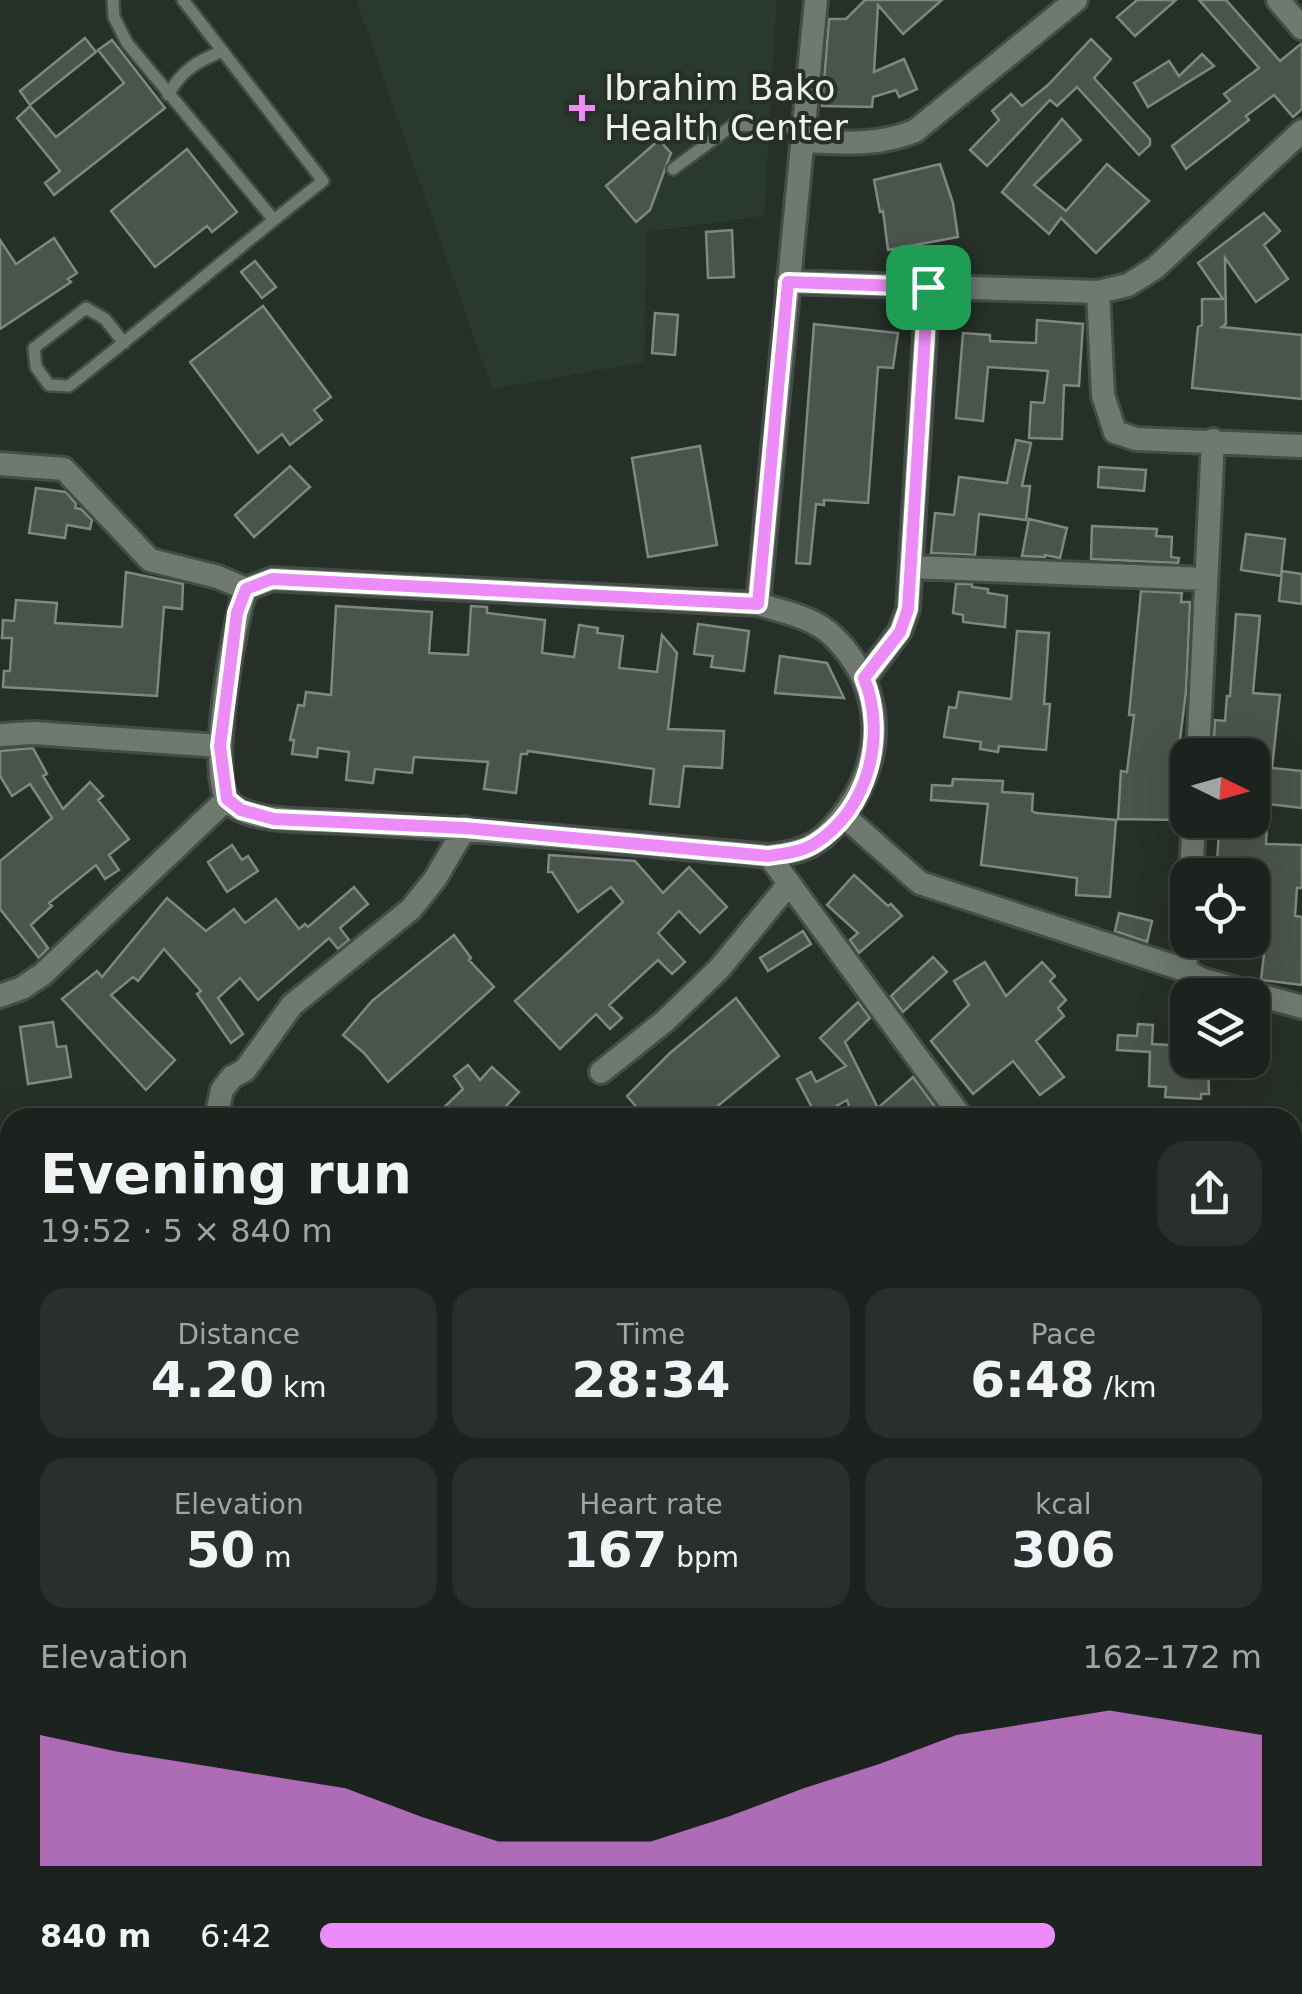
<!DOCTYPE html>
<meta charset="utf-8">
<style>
:root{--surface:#1c231e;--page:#292f2b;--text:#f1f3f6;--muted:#a0a4a4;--line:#3a403c;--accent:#ed8cf9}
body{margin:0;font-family:"DejaVu Sans",sans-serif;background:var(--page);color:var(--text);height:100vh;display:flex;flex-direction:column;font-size:38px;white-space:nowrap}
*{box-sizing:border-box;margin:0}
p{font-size:32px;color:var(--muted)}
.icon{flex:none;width:55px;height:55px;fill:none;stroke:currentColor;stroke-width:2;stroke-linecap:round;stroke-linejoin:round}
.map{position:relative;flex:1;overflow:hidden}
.panel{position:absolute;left:0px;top:1108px;width:1302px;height:888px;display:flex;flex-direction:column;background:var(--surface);border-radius:30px 30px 0 0;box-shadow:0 10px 40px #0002,0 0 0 2px var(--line)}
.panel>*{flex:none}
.needle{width:65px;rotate:95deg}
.tools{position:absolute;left:1170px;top:738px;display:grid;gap:20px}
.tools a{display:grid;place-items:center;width:100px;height:100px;border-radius:20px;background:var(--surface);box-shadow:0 10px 40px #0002,0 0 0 2px var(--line);font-size:50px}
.pin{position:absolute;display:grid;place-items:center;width:85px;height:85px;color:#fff;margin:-42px;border-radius:20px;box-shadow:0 5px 15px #0006}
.round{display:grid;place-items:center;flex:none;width:105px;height:105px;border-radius:30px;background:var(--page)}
.headline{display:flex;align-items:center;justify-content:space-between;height:170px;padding:0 40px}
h1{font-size:55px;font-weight:700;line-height:75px}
.metrics{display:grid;grid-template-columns:repeat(3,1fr);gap:15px;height:170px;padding:10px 40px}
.metrics div{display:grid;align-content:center;border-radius:25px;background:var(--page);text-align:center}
.metrics b{font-size:50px;font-weight:700}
.metrics small{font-size:28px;font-weight:400}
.metrics p{font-size:28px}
.chart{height:280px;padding:20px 40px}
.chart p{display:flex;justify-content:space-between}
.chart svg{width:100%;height:180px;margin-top:10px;fill:var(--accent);opacity:.7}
ul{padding:0 40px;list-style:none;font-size:32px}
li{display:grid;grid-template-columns:160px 120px 1fr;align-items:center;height:75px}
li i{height:25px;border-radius:12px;background:var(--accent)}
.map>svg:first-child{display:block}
.built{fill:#2a392d}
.building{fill:#4a544c;stroke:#7e8880;stroke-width:2.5}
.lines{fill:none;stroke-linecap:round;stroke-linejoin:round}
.lane-casing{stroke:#444c46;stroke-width:16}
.street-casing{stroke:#444c46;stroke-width:28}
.lane{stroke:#6e7970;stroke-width:11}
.street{stroke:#6e7970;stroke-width:22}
.route-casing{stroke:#fff;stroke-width:20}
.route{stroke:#ed8cf9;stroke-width:12}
.poi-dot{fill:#ed8cf9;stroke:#262f28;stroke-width:4}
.labels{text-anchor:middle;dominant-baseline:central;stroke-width:8;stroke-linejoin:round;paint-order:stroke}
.poi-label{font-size:35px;fill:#ecf2ed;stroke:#262f28;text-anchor:start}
</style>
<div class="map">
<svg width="1302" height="1994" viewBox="0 0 1302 1994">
<rect width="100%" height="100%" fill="#262f28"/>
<path class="built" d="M 356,0 L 777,0 L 764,216 L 647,232 L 644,362 L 492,389 Z"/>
<path class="building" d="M 865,0 L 942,0 L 903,34 L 878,5 L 874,72 L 904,59 L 917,89 L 899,97 L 896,90 L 873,97 L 872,107 L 822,106 L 829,19 L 846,19 Z
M 1137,0 L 1176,0 L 1135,36 L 1117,17 Z
M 1199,0 L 1226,0 L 1280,61 L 1302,43 L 1302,109 L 1293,117 L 1274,95 L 1246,116 L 1249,120 L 1186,169 L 1172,146 L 1230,101 L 1224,94 L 1259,68 Z
M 85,38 L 96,52 L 30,105 L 20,91 Z
M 1091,39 L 1111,59 L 1094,78 L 1150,139 L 1150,145 L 1139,155 L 1077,87 L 1057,106 L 1050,100 L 987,166 L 970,150 L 999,120 L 992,111 L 1011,94 L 1022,106 L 1048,85 Z
M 112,40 L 165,108 L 54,195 L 45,183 L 60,171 L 17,118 L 30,106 L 56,137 L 124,83 L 98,50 Z
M 1202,54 L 1214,66 L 1148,107 L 1134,83 L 1169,61 L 1179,76 Z
M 1062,119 L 1081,140 L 1034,185 L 1066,211 L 1107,164 L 1149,201 L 1096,253 L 1061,218 L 1049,234 L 1002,192 Z
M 659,140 L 671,153 L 650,210 L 636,222 L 606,186 Z
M 187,149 L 237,212 L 212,232 L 207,226 L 155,267 L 111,211 Z
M 940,164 L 953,203 L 958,237 L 888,250 L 883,211 L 880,212 L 874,180 Z
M 1264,213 L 1280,231 L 1264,245 L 1288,279 L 1256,302 L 1225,258 L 1226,324 L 1222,327 L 1302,335 L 1302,399 L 1192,388 L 1198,327 L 1202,325 L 1202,299 L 1223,299 L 1198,263 Z
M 732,230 L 734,277 L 708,278 L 706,232 Z
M 54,238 L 77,273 L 68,279 L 71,282 L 0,329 L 0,240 L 16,264 Z
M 255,261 L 276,287 L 262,298 L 241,272 Z
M 263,306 L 331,397 L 314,410 L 322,420 L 290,445 L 282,434 L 258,453 L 190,362 Z
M 655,313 L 678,315 L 675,355 L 652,353 Z
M 1037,320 L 1083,324 L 1079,386 L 1064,385 L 1062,439 L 1029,438 L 1031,402 L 1044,403 L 1048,371 L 988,367 L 983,421 L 956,418 L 963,333 L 990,335 L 990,341 L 1036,343 Z
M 814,324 L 898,333 L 893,368 L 878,367 L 868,503 L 824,500 L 824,505 L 816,504 L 810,564 L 796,563 Z
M 1016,440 L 1031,443 L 1022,486 L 1030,486 L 1026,520 L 979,514 L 975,555 L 931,553 L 935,513 L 954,515 L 959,477 L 1007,483 Z
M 700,446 L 717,545 L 648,557 L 632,458 Z
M 290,466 L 310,487 L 254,537 L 235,515 Z
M 1099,467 L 1146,470 L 1144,491 L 1098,487 Z
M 36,488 L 66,492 L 76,504 L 75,508 L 81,509 L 92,520 L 90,529 L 67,525 L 65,538 L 29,533 Z
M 1029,519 L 1067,528 L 1060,558 L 1045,555 L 1045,557 L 1022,556 Z
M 1092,526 L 1157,529 L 1156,536 L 1172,537 L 1171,557 L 1179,558 L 1178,563 L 1091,559 Z
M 1246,534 L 1285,539 L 1281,576 L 1241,570 Z
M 1282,571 L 1302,574 L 1302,604 L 1279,601 Z
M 126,572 L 183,584 L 182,609 L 164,607 L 157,696 L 3,687 L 4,671 L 10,671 L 12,638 L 2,638 L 3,620 L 14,621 L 16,600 L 57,603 L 55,623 L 122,627 Z
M 956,584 L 972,584 L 972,587 L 988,589 L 988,593 L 1007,596 L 1005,627 L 963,622 L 963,615 L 953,613 Z
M 1141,591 L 1182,593 L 1181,602 L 1190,602 L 1186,692 L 1174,788 L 1174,799 L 1182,800 L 1179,820 L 1118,819 L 1121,771 L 1127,772 L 1134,715 L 1129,715 Z
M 336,606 L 432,612 L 429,653 L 468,655 L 471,606 L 487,607 L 487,613 L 545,620 L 542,653 L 574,657 L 579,625 L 598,628 L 597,633 L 623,636 L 619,668 L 657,672 L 662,635 L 677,653 L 668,729 L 724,731 L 722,768 L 684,766 L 679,807 L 650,804 L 654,769 L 528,751 L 527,754 L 521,754 L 516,793 L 484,789 L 488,762 L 414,757 L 412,773 L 375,769 L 373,783 L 346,780 L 349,752 L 318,748 L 317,757 L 292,754 L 294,740 L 290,740 L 298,705 L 304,706 L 306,692 L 331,695 Z
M 1236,614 L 1260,616 L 1253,693 L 1280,695 L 1272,768 L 1302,771 L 1302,808 L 1268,804 L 1266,844 L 1302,845 L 1302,888 L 1297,888 L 1295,916 L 1302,917 L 1302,985 L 1261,980 L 1270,902 L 1264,902 L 1265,878 L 1216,875 L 1219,833 L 1227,834 L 1228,820 L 1252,820 L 1252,755 L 1213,755 L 1215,720 L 1225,721 L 1227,696 L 1230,696 Z
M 698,624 L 749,631 L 744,671 L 711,667 L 713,656 L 694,654 Z
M 1017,631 L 1049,633 L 1044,704 L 1050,704 L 1046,750 L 999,746 L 998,752 L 980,749 L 981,742 L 944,737 L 949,707 L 956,708 L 959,692 L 1011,699 Z
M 780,656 L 827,663 L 844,698 L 775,693 Z
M 33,748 L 47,774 L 43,776 L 63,809 L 90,782 L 103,796 L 98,800 L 129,839 L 109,855 L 119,870 L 105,879 L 96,865 L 49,903 L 52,906 L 31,925 L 48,948 L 39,958 L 0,909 L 0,861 L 52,818 L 30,784 L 12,796 L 0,776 L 0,751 Z
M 953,779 L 1003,781 L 1002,792 L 1033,794 L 1032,811 L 1036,813 L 1116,820 L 1110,897 L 1076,895 L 1077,878 L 981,865 L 988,804 L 931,800 L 932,785 L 952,786 Z
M 232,845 L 242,860 L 248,856 L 258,871 L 227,892 L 208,862 Z
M 549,855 L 635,861 L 663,893 L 689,867 L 727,907 L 700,933 L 679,911 L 658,933 L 685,962 L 672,974 L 658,960 L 609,1005 L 622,1018 L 610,1029 L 596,1014 L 560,1049 L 515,1001 L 623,902 L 611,887 L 578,912 L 552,872 L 548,872 Z
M 854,875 L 888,906 L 891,904 L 902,916 L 859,953 L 850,940 L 858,933 L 827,905 Z
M 354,887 L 368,904 L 340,928 L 349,940 L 338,949 L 329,938 L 258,1000 L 240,978 L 218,998 L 243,1034 L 231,1043 L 197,994 L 201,991 L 164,949 L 138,981 L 133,977 L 111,995 L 175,1060 L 146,1090 L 62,999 L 97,971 L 102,977 L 167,898 L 206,931 L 234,909 L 245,923 L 276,899 L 299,929 L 305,924 L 308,927 Z
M 1119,913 L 1152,921 L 1147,942 L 1115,931 Z
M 803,931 L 811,944 L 768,971 L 760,958 Z
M 454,935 L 471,958 L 469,960 L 494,987 L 388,1082 L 364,1053 L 343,1035 L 372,1001 Z
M 933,957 L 947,972 L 903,1012 L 891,996 Z
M 985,962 L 1006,996 L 1042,962 L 1055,976 L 1050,981 L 1066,1000 L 1058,1008 L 1064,1016 L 1036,1041 L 1064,1077 L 1040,1095 L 1013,1061 L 973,1094 L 931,1041 L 969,1005 L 954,981 Z
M 736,998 L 779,1056 L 703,1118 L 646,1118 L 627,1096 L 670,1053 Z
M 858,1002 L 870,1018 L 845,1042 L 878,1108 L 913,1077 L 939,1112 L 932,1118 L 853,1118 L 847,1100 L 817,1117 L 797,1079 L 811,1072 L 816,1082 L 846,1066 L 820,1038 Z
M 53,1022 L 57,1047 L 66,1046 L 71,1077 L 28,1084 L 20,1027 Z
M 1138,1024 L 1153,1025 L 1152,1044 L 1188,1046 L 1188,1060 L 1208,1060 L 1209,1094 L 1201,1094 L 1201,1099 L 1165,1097 L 1166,1087 L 1149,1086 L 1150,1052 L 1117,1050 L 1118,1035 L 1137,1036 Z
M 468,1065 L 480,1080 L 492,1067 L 519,1092 L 495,1118 L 433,1118 L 463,1089 L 454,1076 Z"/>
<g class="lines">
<g class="lane-casing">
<path id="lane" d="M 113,0 L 114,17 L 127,43 L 274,220
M 168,95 C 182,70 197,61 223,51
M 673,169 L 733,125 L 804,127
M 124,343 L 105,319 L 86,308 L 34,348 L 36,367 L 49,385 L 69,386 C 155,319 237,248 323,181 L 183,0"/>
</g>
<g class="street-casing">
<path id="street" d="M 1278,0 L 1302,28
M 802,141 C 841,143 879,146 915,131 L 1076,0
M 788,282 L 1098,292 L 1128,285 L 1155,268 L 1302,131
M 1098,292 L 1103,395 L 1115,432 L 1136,439 L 1302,446
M 0,464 L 64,469 L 150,560 L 218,577 L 246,589
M 911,567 L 1206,579
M 272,579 L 758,604 C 784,612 814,617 834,637 C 880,683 886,744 854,799 C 844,815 830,835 813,844 C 800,852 783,854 769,856 C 619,842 471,828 321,821 C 297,820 242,821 227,799 C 208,770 234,622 246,589 Z
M 758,604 L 816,0
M 865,678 L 900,631 L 908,609 L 928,287
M 0,735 L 34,733 L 220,746
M 1198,755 L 1213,440
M 844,816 L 920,883 L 1185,970 L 1201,979 L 1302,1007
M 769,856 L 962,1118
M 1191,875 L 1194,820
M 1185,970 L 1188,930
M 0,996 L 22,988 L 43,974 L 227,799
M 601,1072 L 665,1021 L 719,969 L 789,884
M 216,1118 L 222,1090 L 232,1077 L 245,1070 L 292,1005 L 411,909 L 435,879 L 465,828
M 1292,1411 L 1302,1406
M 0,1477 L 10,1468
M 1292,1634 L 1302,1645
M 1292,1867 L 1302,1864
M 0,1913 C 8,1926 5,1962 10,1983
M 1292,1932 L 1302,1978
M 324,1985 L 339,1994
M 947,1994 L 964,1985"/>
</g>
<use href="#lane" class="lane"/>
<use href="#street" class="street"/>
</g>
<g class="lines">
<g class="route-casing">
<path id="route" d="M 788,282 L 928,287 L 908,609 L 900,632 L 864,678 C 887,735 869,810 814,844 C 801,852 783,854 768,856 L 465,828 L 274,819 L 241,810 L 227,799 L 220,746 L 237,613 L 246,589 L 272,579 L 758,604 Z"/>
</g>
<use href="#route" class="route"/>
</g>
<path class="poi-dot" d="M577 93h10v10h10v10h-10v10h-10v-10h-10v-10h10z"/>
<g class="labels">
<g class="poi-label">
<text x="604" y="88">Ibrahim Bako<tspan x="604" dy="40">Health Center</tspan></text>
</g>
</g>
</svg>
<div class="tools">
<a><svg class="needle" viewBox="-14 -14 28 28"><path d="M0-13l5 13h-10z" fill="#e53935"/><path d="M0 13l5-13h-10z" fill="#a0a4a4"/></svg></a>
<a><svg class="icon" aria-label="locate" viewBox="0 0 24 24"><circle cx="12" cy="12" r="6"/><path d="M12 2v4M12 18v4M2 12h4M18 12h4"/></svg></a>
<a><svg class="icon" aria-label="layers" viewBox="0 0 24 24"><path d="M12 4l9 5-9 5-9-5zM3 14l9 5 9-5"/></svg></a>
</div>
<div class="pin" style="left:928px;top:287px;background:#1e9e55"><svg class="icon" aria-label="arrive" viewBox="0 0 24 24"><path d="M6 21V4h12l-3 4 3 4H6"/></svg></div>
<section class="panel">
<div class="headline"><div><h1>Evening run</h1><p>19:52 · 5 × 840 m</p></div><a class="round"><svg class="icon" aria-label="share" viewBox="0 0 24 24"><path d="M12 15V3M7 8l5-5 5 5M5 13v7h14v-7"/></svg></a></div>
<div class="metrics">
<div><p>Distance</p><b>4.20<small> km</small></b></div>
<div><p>Time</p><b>28:34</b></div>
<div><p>Pace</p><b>6:48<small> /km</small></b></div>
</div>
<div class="metrics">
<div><p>Elevation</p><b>50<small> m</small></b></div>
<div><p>Heart rate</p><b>167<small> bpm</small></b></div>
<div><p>kcal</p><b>306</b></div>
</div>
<div class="chart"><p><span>Elevation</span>162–172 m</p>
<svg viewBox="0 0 160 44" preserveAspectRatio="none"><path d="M0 44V12L10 16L20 19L30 22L40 25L50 32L60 38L70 38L80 38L90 32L100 25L110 19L120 12L130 9L140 6L150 9L160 12V44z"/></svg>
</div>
<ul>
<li><b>840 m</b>6:42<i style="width:78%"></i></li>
</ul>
</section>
</div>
